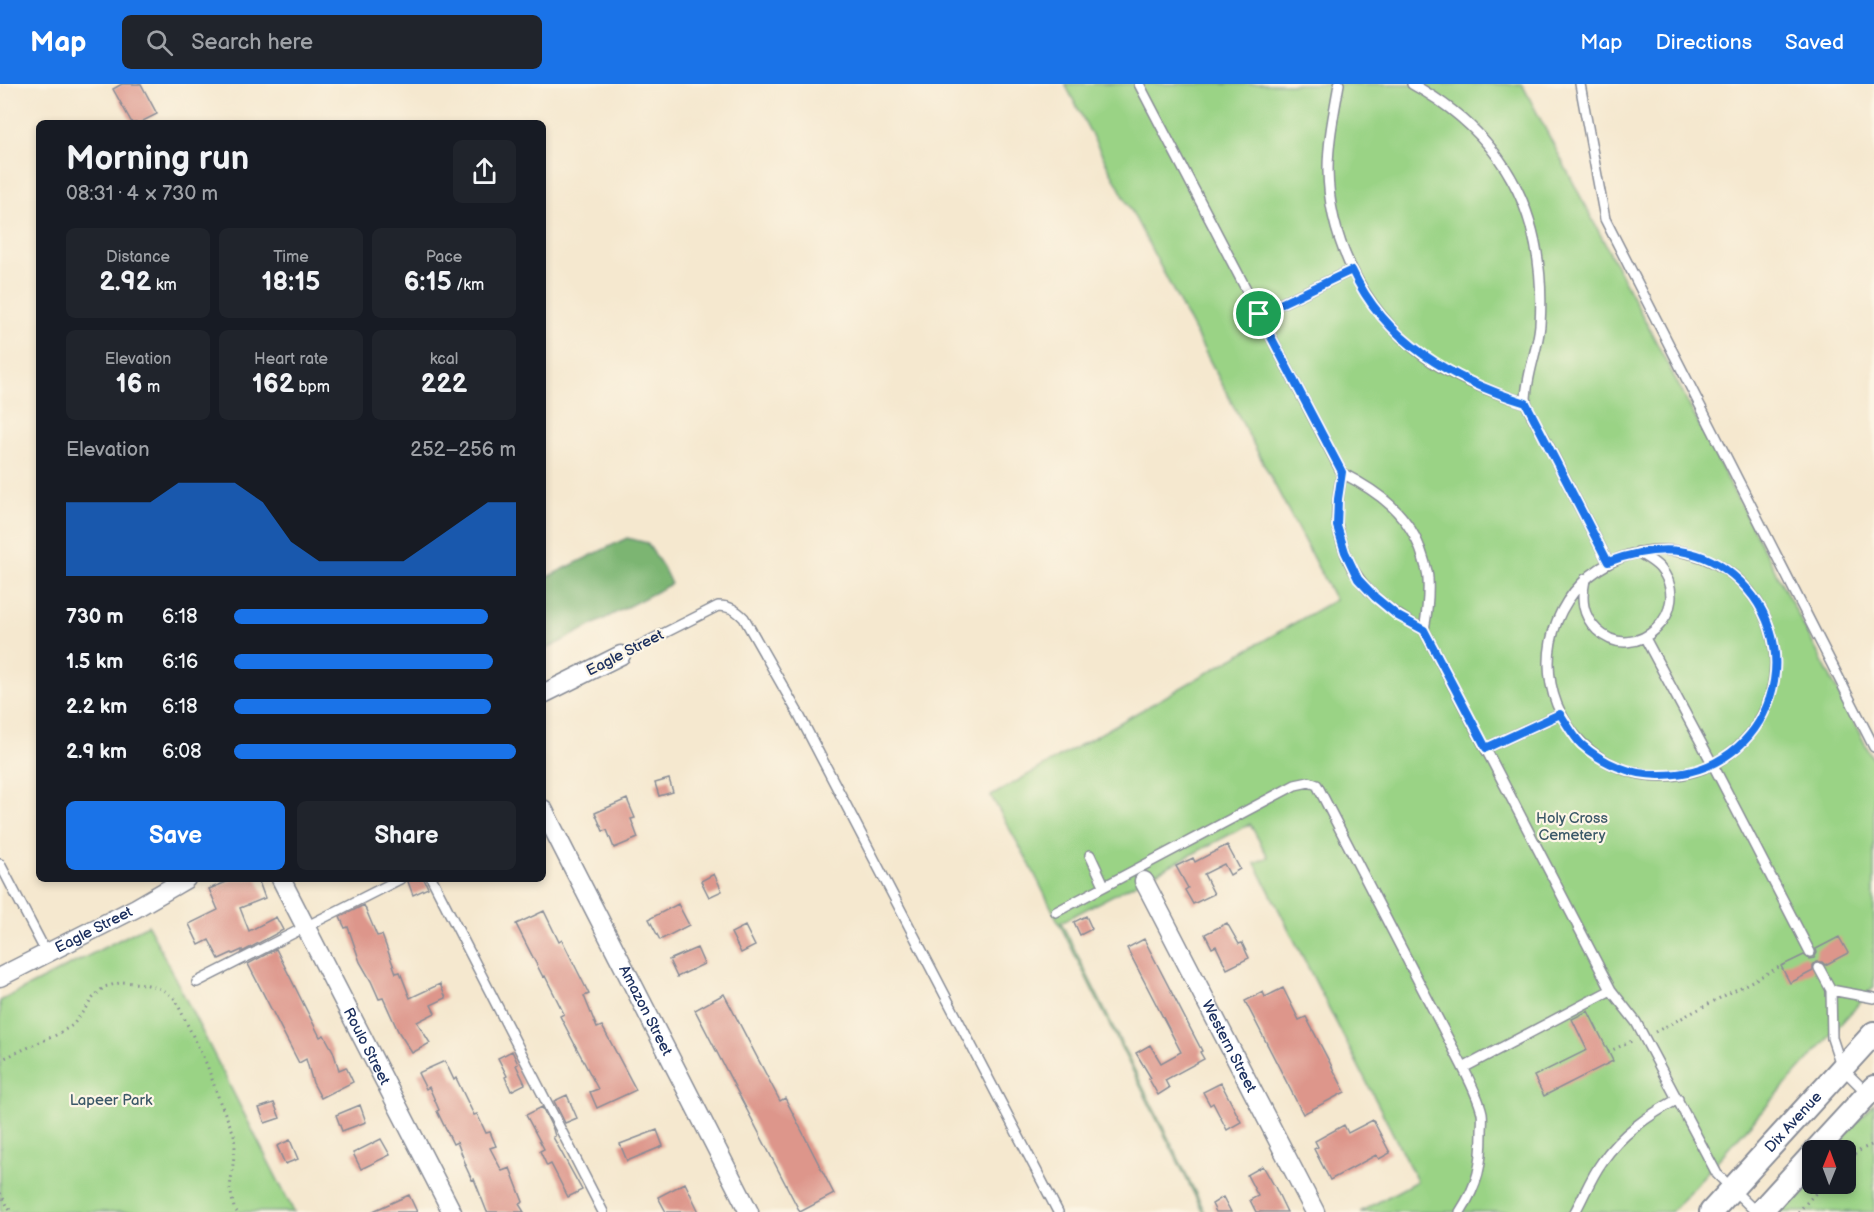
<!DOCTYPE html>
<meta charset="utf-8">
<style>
:root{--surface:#171b24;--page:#20242c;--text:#f1f3f6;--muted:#9ea1a6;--accent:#1a73e8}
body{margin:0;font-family:"Balsamiq Sans",sans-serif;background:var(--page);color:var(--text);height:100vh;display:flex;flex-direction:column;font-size:22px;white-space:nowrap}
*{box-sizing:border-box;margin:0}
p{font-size:20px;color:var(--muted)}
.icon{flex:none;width:33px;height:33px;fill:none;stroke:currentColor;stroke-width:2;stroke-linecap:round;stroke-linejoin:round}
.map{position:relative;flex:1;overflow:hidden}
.drawer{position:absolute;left:36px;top:36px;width:510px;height:762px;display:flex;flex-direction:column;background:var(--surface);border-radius:9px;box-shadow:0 3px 9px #0003}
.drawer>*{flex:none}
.needle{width:39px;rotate:1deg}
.tools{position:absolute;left:1802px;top:1056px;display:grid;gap:12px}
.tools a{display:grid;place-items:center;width:54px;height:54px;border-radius:9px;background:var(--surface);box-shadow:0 3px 9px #0003;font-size:30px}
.pin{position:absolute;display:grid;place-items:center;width:51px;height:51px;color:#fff;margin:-26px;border:3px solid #fff;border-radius:50%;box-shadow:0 2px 6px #0007}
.round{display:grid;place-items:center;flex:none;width:63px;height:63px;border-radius:9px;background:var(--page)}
.headline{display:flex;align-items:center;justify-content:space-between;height:102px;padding:0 30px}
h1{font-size:33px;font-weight:700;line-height:45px}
.figures{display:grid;grid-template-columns:repeat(3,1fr);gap:9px;height:102px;padding:6px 30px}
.figures div{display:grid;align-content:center;border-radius:9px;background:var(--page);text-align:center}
.figures b{font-size:26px;font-weight:700}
.figures small{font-size:16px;font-weight:400}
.figures p{font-size:16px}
.chart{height:168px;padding:12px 30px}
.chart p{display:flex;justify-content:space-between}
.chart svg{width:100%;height:108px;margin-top:6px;fill:var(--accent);opacity:.7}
.action{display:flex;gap:12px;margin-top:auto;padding:12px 30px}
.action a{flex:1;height:69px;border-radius:9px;background:var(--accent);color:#fff;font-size:24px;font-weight:700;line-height:69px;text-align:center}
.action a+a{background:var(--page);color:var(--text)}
ul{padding:0 30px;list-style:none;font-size:20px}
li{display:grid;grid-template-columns:96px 72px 1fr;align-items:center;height:45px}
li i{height:15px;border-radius:8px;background:var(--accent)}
header{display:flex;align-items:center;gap:36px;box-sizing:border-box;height:84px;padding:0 30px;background:var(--accent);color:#fff}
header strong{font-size:28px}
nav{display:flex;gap:33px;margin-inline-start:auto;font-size:21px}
.search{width:420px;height:54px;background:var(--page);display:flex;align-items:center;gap:15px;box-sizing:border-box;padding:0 21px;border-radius:9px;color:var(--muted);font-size:22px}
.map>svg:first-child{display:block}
.green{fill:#9ad385;stroke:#5a8172;stroke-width:1.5}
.forest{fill:#7bb572;stroke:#4b7268;stroke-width:1.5}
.building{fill:#dd968b}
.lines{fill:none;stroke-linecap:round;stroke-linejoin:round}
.service-casing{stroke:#888c96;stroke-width:12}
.minor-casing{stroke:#888c96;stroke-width:21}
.tertiary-casing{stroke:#888c96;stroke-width:26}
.path{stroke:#888c96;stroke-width:3;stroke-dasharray:1.5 4.5;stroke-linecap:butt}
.service{stroke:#fff;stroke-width:9}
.minor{stroke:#fff;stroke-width:18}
.tertiary{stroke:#fff;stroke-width:22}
.route-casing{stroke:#fff;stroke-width:12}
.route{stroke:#1a73e8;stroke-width:8}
.labels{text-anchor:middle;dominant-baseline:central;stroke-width:4.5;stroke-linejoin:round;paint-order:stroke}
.street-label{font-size:15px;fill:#1b2f5e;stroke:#fcf5e5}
.park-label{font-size:15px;fill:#3b5868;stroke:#fcf5e5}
</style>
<header>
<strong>Map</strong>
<div class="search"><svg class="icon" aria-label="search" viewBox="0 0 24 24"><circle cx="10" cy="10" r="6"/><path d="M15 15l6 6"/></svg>Search here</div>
<nav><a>Map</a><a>Directions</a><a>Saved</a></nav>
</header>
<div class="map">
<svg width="1874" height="1128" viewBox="0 0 1874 1128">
<rect width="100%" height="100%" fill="#fcf5e5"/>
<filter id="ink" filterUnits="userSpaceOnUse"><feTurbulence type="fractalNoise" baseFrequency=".0167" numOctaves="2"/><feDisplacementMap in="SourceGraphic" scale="12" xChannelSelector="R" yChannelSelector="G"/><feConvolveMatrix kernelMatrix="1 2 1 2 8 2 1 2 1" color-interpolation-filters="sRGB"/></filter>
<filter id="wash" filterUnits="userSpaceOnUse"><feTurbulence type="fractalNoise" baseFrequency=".008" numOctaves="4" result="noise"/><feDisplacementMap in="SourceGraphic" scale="24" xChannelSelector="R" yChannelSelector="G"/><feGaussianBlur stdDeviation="1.35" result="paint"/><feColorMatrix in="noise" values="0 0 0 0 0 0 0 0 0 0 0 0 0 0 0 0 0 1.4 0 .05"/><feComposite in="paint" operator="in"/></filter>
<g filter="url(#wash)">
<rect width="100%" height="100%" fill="#f5e8cf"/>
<path class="green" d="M 1065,0 L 1522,0 L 1874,677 L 1874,903 L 1671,1128 L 1360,1128 L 1417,1097 L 1255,779 L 1268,773 L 1250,740 L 1061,838 L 1205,1128 L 1203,1128 L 1029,779 L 991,712 L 1335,516 Z
M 148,841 L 294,1128 L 0,1128 L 0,917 Z
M 1874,1020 L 1874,1128 L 1775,1128 L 1812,1088 L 1812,1100 L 1845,1100 L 1845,1066 L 1831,1066 Z"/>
<path class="forest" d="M 627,454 L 647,459 L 663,483 L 671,500 L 543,567 L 543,495 Z"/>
<g id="blocks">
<path class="building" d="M 122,0 L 141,0 L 157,30 L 139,39 L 132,39 L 113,5 Z
M 669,695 L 673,708 L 659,712 L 655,699 Z
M 627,715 L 635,734 L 631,735 L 638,754 L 614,764 L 607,746 L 603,747 L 595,729 Z
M 1227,761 L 1240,785 L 1230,791 L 1224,780 L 1204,790 L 1214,810 L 1193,820 L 1185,806 L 1188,804 L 1176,782 L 1193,774 L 1195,778 Z
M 714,790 L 722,807 L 709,813 L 701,797 Z
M 234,795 L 258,795 L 265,814 L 240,824 L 249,847 L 276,833 L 283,846 L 242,868 L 242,866 L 233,870 L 232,869 L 219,875 L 209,856 L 199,861 L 189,840 L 218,826 L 209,805 Z
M 407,795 L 424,795 L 428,804 L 413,811 Z
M 678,820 L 689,841 L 660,856 L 649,835 Z
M 364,821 L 377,852 L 382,851 L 396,889 L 400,888 L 410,914 L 440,900 L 446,914 L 431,921 L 435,929 L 417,938 L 430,959 L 412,969 L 398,947 L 383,914 L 379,915 L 371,897 L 360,878 L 348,843 L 345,844 L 340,833 Z
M 544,827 L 559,858 L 562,856 L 589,910 L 584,912 L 597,944 L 602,942 L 636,1006 L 597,1024 L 590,1008 L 598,1005 L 560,932 L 564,930 L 545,892 L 543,893 L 516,840 Z
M 1086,832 L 1092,845 L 1080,851 L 1074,838 Z
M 1227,839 L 1239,860 L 1242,859 L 1249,874 L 1227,885 L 1216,862 L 1212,864 L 1205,850 Z
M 745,842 L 755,862 L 741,869 L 731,849 Z
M 1839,853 L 1848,869 L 1825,881 L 1822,878 L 1816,878 L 1813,881 L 1813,887 L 1790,899 L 1781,882 L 1804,871 L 1809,875 L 1814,874 L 1817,869 L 1816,865 Z
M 1144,855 L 1202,967 L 1200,968 L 1204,975 L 1165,996 L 1169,1004 L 1158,1011 L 1149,995 L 1151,994 L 1136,969 L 1150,961 L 1161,979 L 1181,968 L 1127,864 Z
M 697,864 L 704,880 L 677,893 L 669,876 Z
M 276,865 L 320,953 L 324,951 L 333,967 L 339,986 L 346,983 L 353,998 L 321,1014 L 313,999 L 306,975 L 299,979 L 248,880 Z
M 1283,904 L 1299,936 L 1306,933 L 1345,1008 L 1303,1030 L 1245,917 L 1263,908 L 1265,913 Z
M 724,910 L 780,1017 L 785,1014 L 834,1110 L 800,1128 L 695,926 Z
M 1588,927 L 1613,977 L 1544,1012 L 1534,992 L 1587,966 L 1572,935 Z
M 512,967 L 518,980 L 516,981 L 525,1000 L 511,1007 L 505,993 L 507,992 L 498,974 Z
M 445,977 L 454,996 L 456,994 L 474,1031 L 477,1030 L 486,1049 L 490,1048 L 496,1062 L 490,1064 L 502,1087 L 510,1084 L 523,1118 L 519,1120 L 524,1128 L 487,1128 L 474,1095 L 472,1096 L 465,1081 L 466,1081 L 457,1058 L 453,1060 L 437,1027 L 439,1026 L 433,1012 L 429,1003 L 426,1005 L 418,989 Z
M 1221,999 L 1241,1038 L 1227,1046 L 1213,1019 L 1210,1021 L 1203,1008 Z
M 567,1011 L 577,1034 L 565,1039 L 554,1017 Z
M 274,1019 L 280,1034 L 265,1039 L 259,1024 Z
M 360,1021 L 366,1038 L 342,1047 L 336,1031 Z
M 542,1023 L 553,1045 L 555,1052 L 553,1053 L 582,1106 L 568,1113 L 551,1080 L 547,1082 L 540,1067 L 544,1065 L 526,1031 Z
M 1373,1036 L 1390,1069 L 1379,1075 L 1376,1071 L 1330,1096 L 1314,1065 L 1318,1063 L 1315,1057 L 1344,1041 L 1348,1049 Z
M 657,1046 L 663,1062 L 627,1077 L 620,1060 Z
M 381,1055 L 390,1071 L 361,1085 L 353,1069 Z
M 290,1056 L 298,1075 L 285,1080 L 277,1062 Z
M 1263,1082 L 1275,1103 L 1287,1128 L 1256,1128 L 1250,1116 L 1258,1112 L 1247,1091 Z
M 685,1099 L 699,1128 L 666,1128 L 658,1113 Z
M 409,1111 L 417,1128 L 371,1128 Z
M 1223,1113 L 1231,1128 L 1216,1128 L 1212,1120 Z"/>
</g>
</g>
<g filter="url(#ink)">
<use href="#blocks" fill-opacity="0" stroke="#888c96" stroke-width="1.5"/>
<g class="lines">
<g class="service-casing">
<path id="service" d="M 1139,0 L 1342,389 C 1379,408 1410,430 1423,473 C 1425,480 1428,488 1428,495 C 1429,512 1427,529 1424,546 L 1611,906 L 1636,938 L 1717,1090 L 1756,1128
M 1339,0 C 1334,29 1328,57 1328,86 C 1329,163 1370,237 1434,279 C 1462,297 1494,309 1526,319
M 1412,0 C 1507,52 1547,134 1540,241 C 1538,266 1526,291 1526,317 C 1527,325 1539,344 1544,353 C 1565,395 1587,437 1608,478
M 1580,0 L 1605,135 L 1874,663
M 1259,230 L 1352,186
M 1342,389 C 1339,405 1336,422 1337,439 C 1338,447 1341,455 1343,462 C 1356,504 1387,526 1424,546
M1549 579a113 113 0 1 1 226 0a113 113 0 1 1-226 0Z
M 1585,495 C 1581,515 1582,531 1597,546 C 1635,583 1696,526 1660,484 C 1654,477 1645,473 1638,468
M 1645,554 L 1713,681 L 1810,868
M 621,571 L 718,522 C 730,522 736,526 744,534 L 798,629 L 1058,1128
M 1486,664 L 1560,630
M 1090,771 L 1104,801
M 0,780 L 47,870
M 432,795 L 603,1128
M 1056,828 L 1295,701 L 1309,698 L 1317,701 L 1453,964 C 1462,982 1478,1010 1482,1029 C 1483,1035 1482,1042 1482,1048 C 1482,1081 1478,1100 1460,1128
M 1819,884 L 1831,906 L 1832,954 L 1842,984 L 1868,1010
M 197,898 L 400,795
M 1831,906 L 1874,914
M 1463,984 L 1611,906
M 1575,1128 C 1584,1112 1591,1093 1602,1078 C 1621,1050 1649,1031 1678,1015"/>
</g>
<g class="minor-casing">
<g id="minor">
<path d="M 543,610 L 621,571"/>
<path id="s1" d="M 543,725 L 749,1128"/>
<path id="s2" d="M 281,795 L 452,1128"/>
<path id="s3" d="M 1144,797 L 1315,1128"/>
<path id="s4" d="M 0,893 L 136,824 L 186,795"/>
</g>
</g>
<g class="tertiary-casing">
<g id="tertiary">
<path d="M 1816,1066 L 1874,1003"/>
<path id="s5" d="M 1711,1128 L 1874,949"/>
<path d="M 1760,1128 L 1812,1071"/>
</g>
</g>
<path class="path" d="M 1655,948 L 1781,882
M 1608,968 L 1634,956
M 0,976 L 56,951 L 73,941 L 93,914 L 104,903 L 123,898 L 144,900 L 162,905 L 175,915 L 207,981 L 220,1018 L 234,1050 L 235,1064 L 230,1104 L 234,1124 L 237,1128
M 1845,1078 L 1862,1065 L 1874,1060
M 0,1109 L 11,1128
M 1798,1128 L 1824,1100"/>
<use href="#service" class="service"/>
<use href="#minor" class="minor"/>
<use href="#tertiary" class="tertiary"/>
</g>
</g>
<g class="lines" filter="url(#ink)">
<g class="route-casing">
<path id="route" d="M 1352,186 C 1385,258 1453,296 1526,319 L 1608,478 C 1648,463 1689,459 1725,485 C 1818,552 1774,692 1659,691 C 1631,691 1602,679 1581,660 C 1573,652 1567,640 1560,630 L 1486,664 L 1424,546 L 1398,532 L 1375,513 L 1358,495 L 1345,468 L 1337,442 L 1338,415 L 1342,388 L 1259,230 Z"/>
</g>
<use href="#route" class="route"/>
</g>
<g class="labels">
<g class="street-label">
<text transform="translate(625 569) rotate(-27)">Eagle Street</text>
<text stroke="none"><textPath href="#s4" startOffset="105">Eagle Street</textPath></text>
<text stroke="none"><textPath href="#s1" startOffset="226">Amazon Street</textPath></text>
<text stroke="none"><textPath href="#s2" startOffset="188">Roulo Street</textPath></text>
<text stroke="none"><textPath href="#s3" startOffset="186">Western Street</textPath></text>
<text stroke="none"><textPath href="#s5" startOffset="122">Dix Avenue</textPath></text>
</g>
<g class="park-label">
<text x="1572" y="734">Holy Cross<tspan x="1572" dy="17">Cemetery</tspan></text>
<text x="111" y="1016">Lapeer Park</text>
</g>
</g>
</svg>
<div class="tools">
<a><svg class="needle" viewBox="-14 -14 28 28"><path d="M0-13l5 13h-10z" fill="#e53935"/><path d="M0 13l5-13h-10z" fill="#9ea1a6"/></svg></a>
</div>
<div class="pin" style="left:1259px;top:230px;background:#1e9e55"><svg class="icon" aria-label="arrive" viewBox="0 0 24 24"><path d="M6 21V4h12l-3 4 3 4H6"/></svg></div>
<section class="drawer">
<div class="headline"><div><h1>Morning run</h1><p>08:31 · 4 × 730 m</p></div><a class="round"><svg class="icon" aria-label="share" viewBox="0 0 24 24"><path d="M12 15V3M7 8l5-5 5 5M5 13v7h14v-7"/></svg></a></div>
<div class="figures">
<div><p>Distance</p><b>2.92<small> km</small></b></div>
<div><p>Time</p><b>18:15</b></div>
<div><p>Pace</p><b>6:15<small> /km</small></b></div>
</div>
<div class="figures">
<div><p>Elevation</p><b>16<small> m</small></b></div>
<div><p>Heart rate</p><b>162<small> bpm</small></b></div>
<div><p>kcal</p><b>222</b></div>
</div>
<div class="chart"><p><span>Elevation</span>252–256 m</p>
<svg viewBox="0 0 160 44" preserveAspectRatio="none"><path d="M0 44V14L10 14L20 14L30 14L40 6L50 6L60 6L70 14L80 30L90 38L100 38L110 38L120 38L130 30L140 22L150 14L160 14V44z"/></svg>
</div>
<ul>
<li><b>730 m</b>6:18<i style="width:90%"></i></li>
<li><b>1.5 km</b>6:16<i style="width:92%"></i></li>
<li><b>2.2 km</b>6:18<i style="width:91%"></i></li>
<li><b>2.9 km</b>6:08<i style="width:100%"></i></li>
</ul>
<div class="action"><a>Save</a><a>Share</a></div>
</section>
</div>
